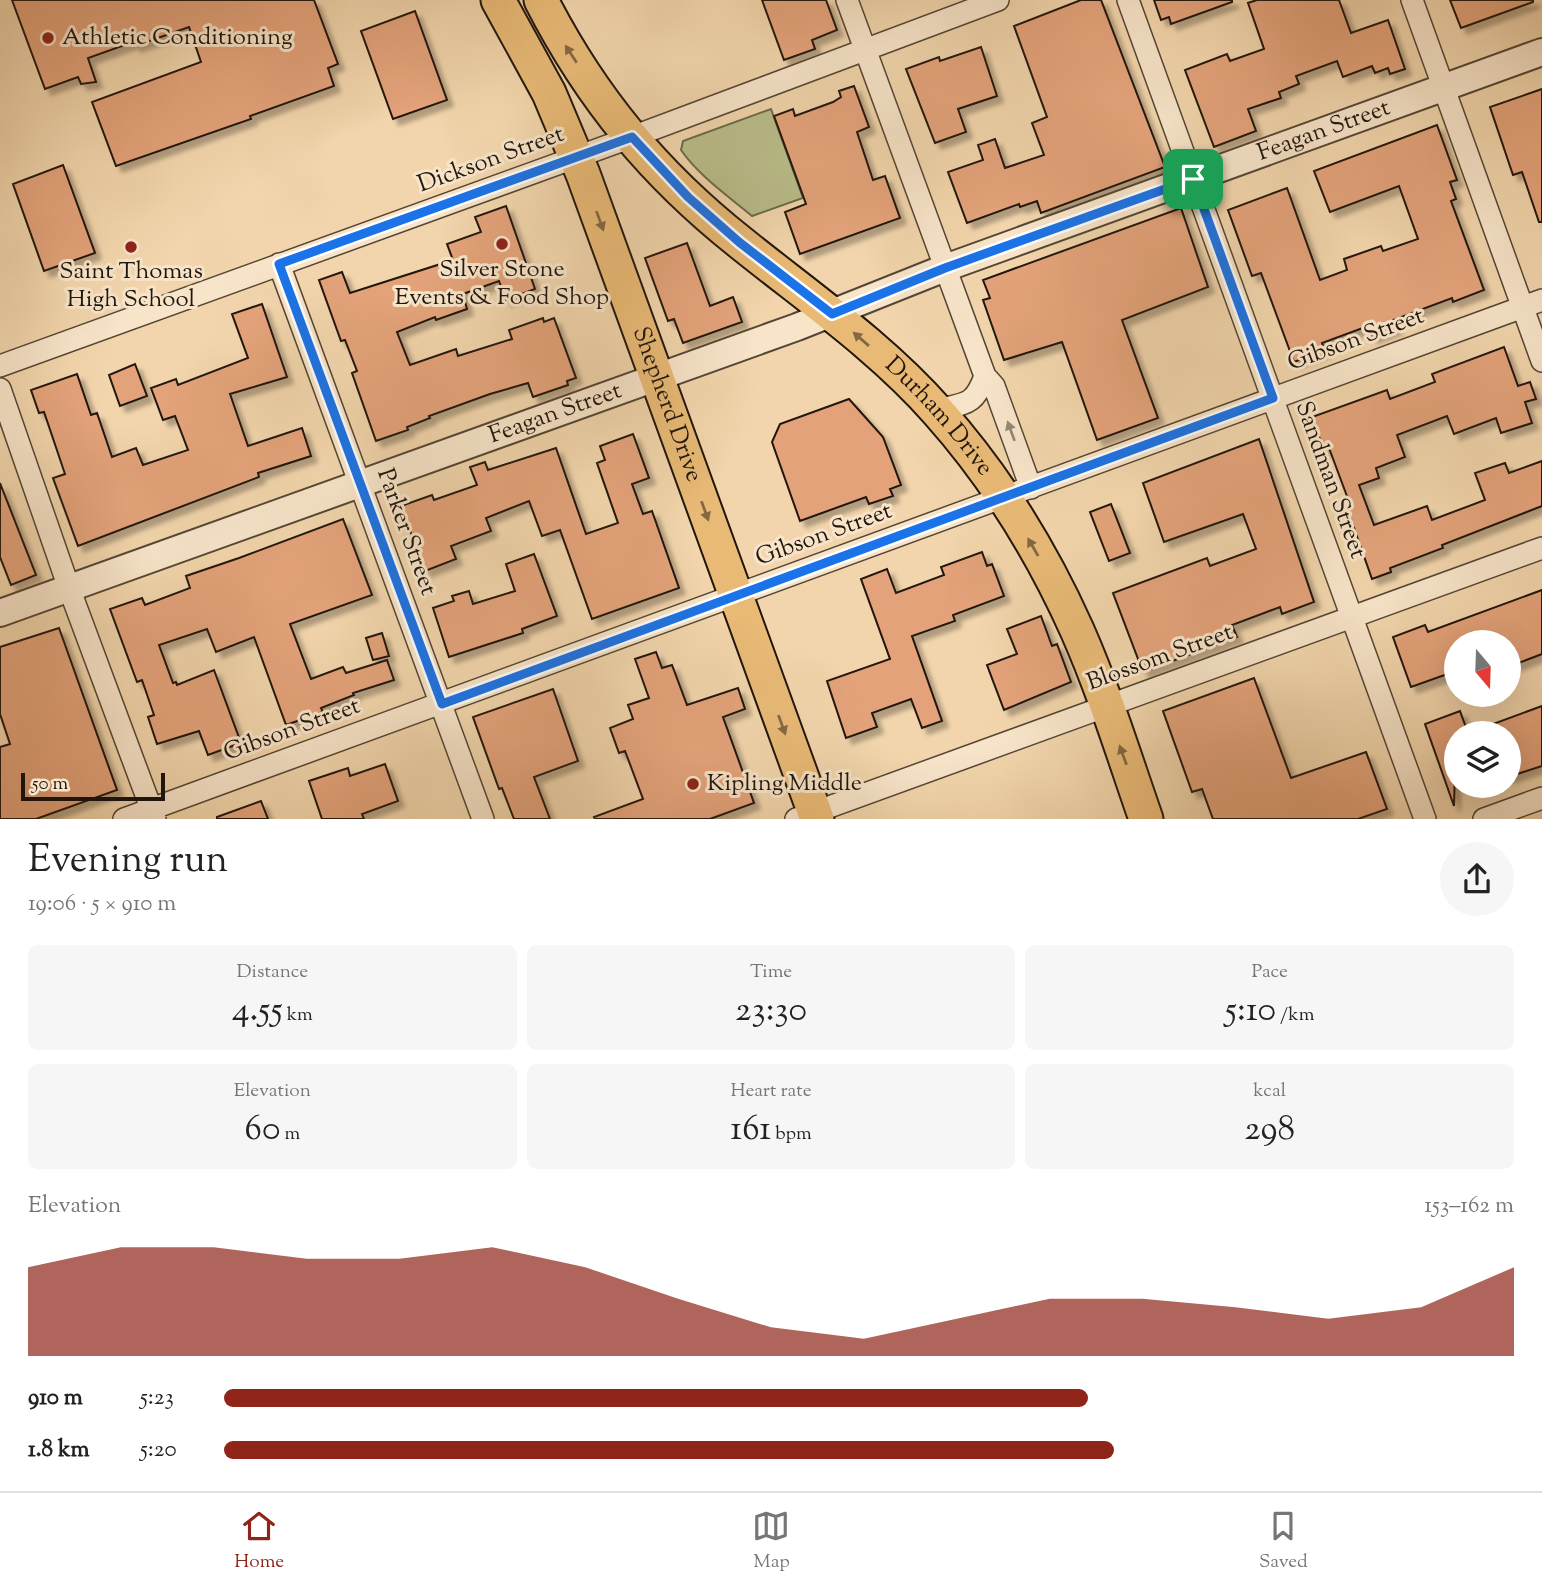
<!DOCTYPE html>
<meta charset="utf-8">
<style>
:root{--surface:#fff;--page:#f6f6f6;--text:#222;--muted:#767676;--line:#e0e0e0;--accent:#8f2418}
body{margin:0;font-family:"Sorts Mill Goudy",serif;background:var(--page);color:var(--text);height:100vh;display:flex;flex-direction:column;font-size:26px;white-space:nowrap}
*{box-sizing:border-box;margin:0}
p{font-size:23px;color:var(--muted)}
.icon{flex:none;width:38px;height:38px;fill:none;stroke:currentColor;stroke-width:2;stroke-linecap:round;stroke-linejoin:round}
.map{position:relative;height:819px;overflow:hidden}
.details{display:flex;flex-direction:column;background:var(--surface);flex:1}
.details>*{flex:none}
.needle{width:46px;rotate:161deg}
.tools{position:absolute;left:1444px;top:630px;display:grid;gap:14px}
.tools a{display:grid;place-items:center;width:77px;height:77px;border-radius:50%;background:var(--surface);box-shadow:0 7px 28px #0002;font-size:35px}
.scale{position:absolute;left:21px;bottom:18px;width:144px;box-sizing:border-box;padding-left:7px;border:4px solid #20160c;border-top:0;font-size:19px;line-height:24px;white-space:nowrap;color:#20160c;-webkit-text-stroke:5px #f7e4c9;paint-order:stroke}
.pin{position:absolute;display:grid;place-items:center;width:60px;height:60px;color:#fff;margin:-30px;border-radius:14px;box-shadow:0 4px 10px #0006}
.round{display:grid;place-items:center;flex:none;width:74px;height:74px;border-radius:37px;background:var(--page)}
.head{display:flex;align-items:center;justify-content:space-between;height:119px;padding:0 28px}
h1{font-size:38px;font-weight:600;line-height:52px}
.metrics{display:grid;grid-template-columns:repeat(3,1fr);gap:10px;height:119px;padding:7px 28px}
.metrics div{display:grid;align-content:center;border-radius:10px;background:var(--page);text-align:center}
.metrics b{font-size:35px;font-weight:600}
.metrics small{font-size:19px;font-weight:400}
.metrics p{font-size:19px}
.chart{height:196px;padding:14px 28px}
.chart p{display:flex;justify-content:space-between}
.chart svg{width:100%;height:126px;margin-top:7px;fill:var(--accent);opacity:.7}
ul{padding:0 28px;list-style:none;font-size:23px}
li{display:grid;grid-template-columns:112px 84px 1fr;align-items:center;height:52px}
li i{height:18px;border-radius:9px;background:var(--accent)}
.tabs{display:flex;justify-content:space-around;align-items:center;height:98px;border-top:2px solid var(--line);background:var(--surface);font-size:19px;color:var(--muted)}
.tabs a{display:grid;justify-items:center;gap:4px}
.tabs .current{color:var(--accent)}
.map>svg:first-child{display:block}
.green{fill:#b9bd8a;stroke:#6c6a4b;stroke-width:2}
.building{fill:#e3a27a;stroke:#20160c;stroke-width:2;filter:url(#shadow)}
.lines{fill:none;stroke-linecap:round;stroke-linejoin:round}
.minor-casing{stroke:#544634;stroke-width:24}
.tertiary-casing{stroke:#544634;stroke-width:30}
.primary-casing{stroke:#20160c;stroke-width:37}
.minor{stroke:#f7e4c9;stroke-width:21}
.tertiary{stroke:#f7e4c9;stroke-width:26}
.primary{stroke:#e9ba76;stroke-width:33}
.oneway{fill:#846841}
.oneway2{fill:#968774}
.route-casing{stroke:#fff;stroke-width:14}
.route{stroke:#1a73e8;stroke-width:9}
.poi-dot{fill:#8f2418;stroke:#f7e4c9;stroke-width:2.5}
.labels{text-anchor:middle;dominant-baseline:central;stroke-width:6;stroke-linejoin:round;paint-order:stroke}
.poi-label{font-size:24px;fill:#20160c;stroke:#f7e4c9;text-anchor:start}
.street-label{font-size:24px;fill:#20160c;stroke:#f7e4c9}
</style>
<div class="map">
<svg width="1542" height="819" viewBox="0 0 1542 819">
<defs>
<filter id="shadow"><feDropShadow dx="6" dy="6" stdDeviation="2" flood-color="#0004"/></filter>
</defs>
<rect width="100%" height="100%" fill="#f2d5ac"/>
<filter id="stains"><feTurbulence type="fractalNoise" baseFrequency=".00286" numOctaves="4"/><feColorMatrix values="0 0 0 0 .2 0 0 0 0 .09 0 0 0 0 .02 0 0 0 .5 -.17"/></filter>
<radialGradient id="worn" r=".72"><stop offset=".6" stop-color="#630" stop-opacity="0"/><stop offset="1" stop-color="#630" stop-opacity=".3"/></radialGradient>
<path class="green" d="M 771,109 L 803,198 L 752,216 C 728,196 699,176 681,150 L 683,141 Z"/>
<path class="building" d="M 12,0 L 314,0 L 338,64 L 328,68 L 334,86 L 250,116 L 251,119 L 116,166 L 92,102 L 201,62 L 189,27 L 135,46 L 133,42 L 88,58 L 96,82 L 81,84 L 78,77 L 45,89 Z
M 762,0 L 826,0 L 837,30 L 812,40 L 815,49 L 784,60 Z
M 1081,0 L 1101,0 L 1165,167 L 1041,213 L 1037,201 L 1020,207 L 1019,204 L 967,223 L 948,172 L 983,160 L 978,145 L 995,139 L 1005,168 L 1044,155 L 1032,123 L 1047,117 L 1014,26 Z
M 1154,0 L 1232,0 L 1232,2 L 1171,24 L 1169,17 L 1161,20 Z
M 1257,0 L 1339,0 L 1351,33 L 1388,20 L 1405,69 L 1390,74 L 1388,68 L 1375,73 L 1372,66 L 1343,77 L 1337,61 L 1296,76 L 1299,84 L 1279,92 L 1281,98 L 1248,109 L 1256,131 L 1214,147 L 1185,70 L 1227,54 L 1230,61 L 1264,49 L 1248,3 Z
M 1450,0 L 1533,0 L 1533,2 L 1461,28 Z
M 415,11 L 447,100 L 393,119 L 361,31 Z
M 981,47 L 997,96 L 958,109 L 966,132 L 935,143 L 906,69 L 939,57 L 940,61 Z
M 854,86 L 869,127 L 857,132 L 873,180 L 885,176 L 900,218 L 800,254 L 785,212 L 806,204 L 774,116 L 793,109 L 795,116 L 833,102 L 841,97 L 839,91 Z
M 1542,89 L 1542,222 L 1539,222 L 1522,172 L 1513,175 L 1490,107 Z
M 1437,125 L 1457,180 L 1450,182 L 1456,199 L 1451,201 L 1484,290 L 1453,302 L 1452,298 L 1393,320 L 1396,328 L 1372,337 L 1368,326 L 1322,343 L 1325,350 L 1294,362 L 1261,273 L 1252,276 L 1228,210 L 1287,188 L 1320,280 L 1347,270 L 1344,259 L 1381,246 L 1383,251 L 1418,239 L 1399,186 L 1330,212 L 1314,171 Z
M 63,165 L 95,253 L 44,271 L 13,184 Z
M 506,206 L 535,289 L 506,300 L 499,281 L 463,294 L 467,309 L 436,320 L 435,317 L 397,332 L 410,365 L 456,349 L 458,356 L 512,339 L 509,330 L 543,318 L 544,322 L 554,318 L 576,378 L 567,381 L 568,385 L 533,397 L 528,383 L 490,394 L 429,416 L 430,418 L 407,427 L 408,430 L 376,441 L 352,373 L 357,371 L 345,340 L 341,341 L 319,280 L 342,272 L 350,293 L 453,260 L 447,244 L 481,232 L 475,217 Z
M 1181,208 L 1208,287 L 1122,320 L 1158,418 L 1097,440 L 1062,342 L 1004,360 L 983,300 L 990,298 L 983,280 Z
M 687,243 L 710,306 L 733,297 L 742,322 L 683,343 L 674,319 L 668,321 L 645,258 Z
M 262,304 L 287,377 L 230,394 L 248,446 L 302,428 L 311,456 L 258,473 L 259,477 L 78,546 L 53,478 L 65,474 L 44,412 L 39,413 L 31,390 L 77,374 L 91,415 L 97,413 L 112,457 L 136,448 L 143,465 L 188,450 L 175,416 L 163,420 L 151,388 L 176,379 L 178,385 L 248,358 L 232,314 Z
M 1504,347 L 1518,386 L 1530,382 L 1536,399 L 1525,402 L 1532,423 L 1501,433 L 1496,418 L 1454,434 L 1447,416 L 1397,435 L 1405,457 L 1376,468 L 1379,478 L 1359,485 L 1374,525 L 1427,506 L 1432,520 L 1485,500 L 1475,473 L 1505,463 L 1509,473 L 1542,461 L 1542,506 L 1442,545 L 1443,548 L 1390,568 L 1391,572 L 1372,579 L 1347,508 L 1351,507 L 1329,448 L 1324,450 L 1312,417 L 1387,390 L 1390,399 L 1435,382 L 1432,374 Z
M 135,364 L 147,396 L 120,406 L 109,375 Z
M 849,399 L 883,437 L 901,485 L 890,489 L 893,496 L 869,504 L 866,497 L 800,521 L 772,442 L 780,424 Z
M 633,434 L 649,478 L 632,484 L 643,514 L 652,511 L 679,588 L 592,619 L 560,530 L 542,536 L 529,501 L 486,518 L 491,531 L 451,546 L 456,559 L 425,571 L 401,506 L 432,495 L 434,500 L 477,485 L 470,467 L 485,462 L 488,470 L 556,448 L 586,534 L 618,523 L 597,463 L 605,460 L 600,446 Z
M 1259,439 L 1314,602 L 1282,614 L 1280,607 L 1232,625 L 1237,637 L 1143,672 L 1113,593 L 1207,558 L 1210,566 L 1256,549 L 1243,514 L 1164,542 L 1143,483 Z
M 0,483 L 36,575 L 11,585 L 0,557 Z
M 1111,504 L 1130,553 L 1109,561 L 1090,512 Z
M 343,519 L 372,595 L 290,624 L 311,679 L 343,667 L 346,673 L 387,660 L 394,680 L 353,693 L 354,695 L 321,708 L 323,712 L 286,725 L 254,637 L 216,652 L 207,629 L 159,645 L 173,683 L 176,682 L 177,685 L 214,670 L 241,743 L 208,755 L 199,731 L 157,744 L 148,717 L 154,715 L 142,680 L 137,682 L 110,609 L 142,598 L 145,605 L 190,588 L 186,576 L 239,558 Z
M 982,552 L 987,566 L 992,564 L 1004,596 L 953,615 L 955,621 L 912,636 L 942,721 L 922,728 L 911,699 L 872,713 L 877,727 L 846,738 L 827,681 L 890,659 L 861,579 L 887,569 L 896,593 L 944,575 L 941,567 Z
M 534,554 L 557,616 L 522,629 L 523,633 L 449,657 L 433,608 L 454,601 L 452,596 L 469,591 L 473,604 L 515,591 L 506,564 Z
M 1542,590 L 1542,654 L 1508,667 L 1508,642 L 1456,642 L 1456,671 L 1411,687 L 1393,637 L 1425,625 L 1428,632 Z
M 1041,616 L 1052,646 L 1057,644 L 1071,682 L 1004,710 L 987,665 L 1017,654 L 1007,629 Z
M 59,628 L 117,790 L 36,819 L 0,819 L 0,747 L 10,744 L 0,714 L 0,647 Z
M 382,633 L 389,656 L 373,660 L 366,638 Z
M 656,652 L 662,668 L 672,665 L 687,705 L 738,688 L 745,709 L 723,717 L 754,803 L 710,819 L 595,819 L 594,817 L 643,799 L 625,751 L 619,753 L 610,728 L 633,719 L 628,705 L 649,698 L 635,659 Z
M 1254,678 L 1291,778 L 1366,752 L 1387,809 L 1358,819 L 1213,819 L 1202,789 L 1192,792 L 1163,711 Z
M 553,689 L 578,761 L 534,777 L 550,819 L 514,819 L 502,788 L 499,789 L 473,717 Z
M 1542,706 L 1542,766 L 1508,777 L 1508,733 L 1475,733 L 1474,731 Z
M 1460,711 L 1468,733 L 1456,733 L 1454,806 L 1425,724 Z
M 385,764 L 398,801 L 362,814 L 364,819 L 322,819 L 309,781 L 348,768 L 350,776 Z
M 261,801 L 268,819 L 217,819 L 217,817 Z"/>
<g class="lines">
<g class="minor-casing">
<path id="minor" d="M 847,0 L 985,376 L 994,386 L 1031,488
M 1128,0 L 1425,819
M 1412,0 L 1542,361
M 279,264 L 483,819
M 0,366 L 632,137 L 998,0
M 0,389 L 69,588 L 155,819
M 937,410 C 966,403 974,406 985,376
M 124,819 L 1542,300
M 796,819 L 1542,548
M 1484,819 L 1542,798"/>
</g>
<g class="tertiary-casing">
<g id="tertiary">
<path id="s1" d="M 0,613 L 797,327 L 945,268 L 1542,52"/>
</g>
</g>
<g class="primary-casing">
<g id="primary">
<path id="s2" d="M 498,0 L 549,93 L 583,174 L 817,819"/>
<path id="s3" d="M 541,0 C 591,98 655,175 741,243 C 808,297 881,347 938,412 C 995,476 1042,552 1077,630 C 1104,691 1124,756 1146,819"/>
</g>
</g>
<use href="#minor" class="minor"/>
<use href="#tertiary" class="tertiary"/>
<use href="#primary" class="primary"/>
</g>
<defs><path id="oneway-solid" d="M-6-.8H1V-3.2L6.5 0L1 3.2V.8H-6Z" transform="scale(1.75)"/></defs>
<g class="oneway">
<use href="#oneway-solid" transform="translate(571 54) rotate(-123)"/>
<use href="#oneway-solid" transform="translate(600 221) rotate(70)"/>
<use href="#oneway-solid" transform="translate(861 339) rotate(-139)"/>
<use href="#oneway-solid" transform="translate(705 511) rotate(70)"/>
<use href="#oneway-solid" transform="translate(1033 547) rotate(-120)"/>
<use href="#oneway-solid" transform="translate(782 725) rotate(70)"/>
<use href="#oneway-solid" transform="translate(1123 755) rotate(-110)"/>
</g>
<use class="oneway2" href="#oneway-solid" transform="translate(1011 431) rotate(-110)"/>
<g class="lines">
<g class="route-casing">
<path id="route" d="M 632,137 L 688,197 L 739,242 L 832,314 L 945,268 L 1193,179 L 1273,398 L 442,704 L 279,264 Z"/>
</g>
<use href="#route" class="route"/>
</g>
<g class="poi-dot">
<circle cx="48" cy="38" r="7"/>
<circle cx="502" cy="244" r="7"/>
<circle cx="131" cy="247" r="7"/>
<circle cx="693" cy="784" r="7"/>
</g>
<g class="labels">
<g class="poi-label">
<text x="62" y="38">Athletic Conditioning</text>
<text x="502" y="270" text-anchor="middle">Silver Stone<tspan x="502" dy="28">Events &amp; Food Shop</tspan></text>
<text x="131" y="272" text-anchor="middle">Saint Thomas<tspan x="131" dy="28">High School</tspan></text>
<text x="707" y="784">Kipling Middle</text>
</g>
<g class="street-label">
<text stroke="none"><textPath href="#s1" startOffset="1409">Feagan Street</textPath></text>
<text transform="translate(491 160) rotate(-20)">Dickson Street</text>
<text transform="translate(1356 340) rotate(-20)">Gibson Street</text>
<text stroke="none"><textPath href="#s2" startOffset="439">Shepherd Drive</textPath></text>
<text stroke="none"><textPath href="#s1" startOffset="590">Feagan Street</textPath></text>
<text stroke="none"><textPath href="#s3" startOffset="581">Durham Drive</textPath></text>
<text transform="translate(1330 480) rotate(70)">Sandman Street</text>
<text transform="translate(406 532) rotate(70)">Parker Street</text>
<text transform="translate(824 535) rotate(-20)">Gibson Street</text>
<text transform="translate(1160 658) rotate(-20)">Blossom Street</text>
<text transform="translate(292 730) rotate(-20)">Gibson Street</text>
</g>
</g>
<rect width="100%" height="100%" filter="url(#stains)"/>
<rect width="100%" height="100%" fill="url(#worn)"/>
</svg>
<div class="tools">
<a><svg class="needle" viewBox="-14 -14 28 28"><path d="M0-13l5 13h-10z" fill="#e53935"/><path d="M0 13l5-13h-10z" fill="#767676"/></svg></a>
<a><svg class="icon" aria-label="layers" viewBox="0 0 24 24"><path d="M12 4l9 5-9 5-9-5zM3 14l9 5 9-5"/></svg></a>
</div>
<div class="scale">50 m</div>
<div class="pin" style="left:1193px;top:179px;background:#1e9e55"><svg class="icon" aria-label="arrive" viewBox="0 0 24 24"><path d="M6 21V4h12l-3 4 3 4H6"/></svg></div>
</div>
<section class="details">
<div class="head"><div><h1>Evening run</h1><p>19:06 · 5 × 910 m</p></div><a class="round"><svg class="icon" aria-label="share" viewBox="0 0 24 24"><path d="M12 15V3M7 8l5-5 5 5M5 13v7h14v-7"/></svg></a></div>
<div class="metrics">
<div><p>Distance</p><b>4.55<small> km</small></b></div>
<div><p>Time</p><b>23:30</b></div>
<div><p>Pace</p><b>5:10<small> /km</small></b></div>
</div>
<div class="metrics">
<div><p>Elevation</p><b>60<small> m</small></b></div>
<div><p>Heart rate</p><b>161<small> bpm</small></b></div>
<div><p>kcal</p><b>298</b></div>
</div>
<div class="chart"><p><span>Elevation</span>153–162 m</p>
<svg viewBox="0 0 160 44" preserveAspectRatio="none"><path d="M0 44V13L10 6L20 6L30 10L40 10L50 6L60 13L70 24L80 34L90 38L100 31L110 24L120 24L130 27L140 31L150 27L160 13V44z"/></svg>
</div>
<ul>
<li><b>910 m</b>5:23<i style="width:67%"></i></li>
<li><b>1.8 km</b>5:20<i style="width:69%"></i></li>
</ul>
</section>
<nav class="tabs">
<a class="current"><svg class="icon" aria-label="home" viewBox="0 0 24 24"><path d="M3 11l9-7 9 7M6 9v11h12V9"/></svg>Home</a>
<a><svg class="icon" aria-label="map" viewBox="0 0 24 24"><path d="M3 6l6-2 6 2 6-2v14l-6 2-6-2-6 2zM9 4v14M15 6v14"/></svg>Map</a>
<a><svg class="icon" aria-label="saved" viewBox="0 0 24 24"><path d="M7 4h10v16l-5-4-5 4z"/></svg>Saved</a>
</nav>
